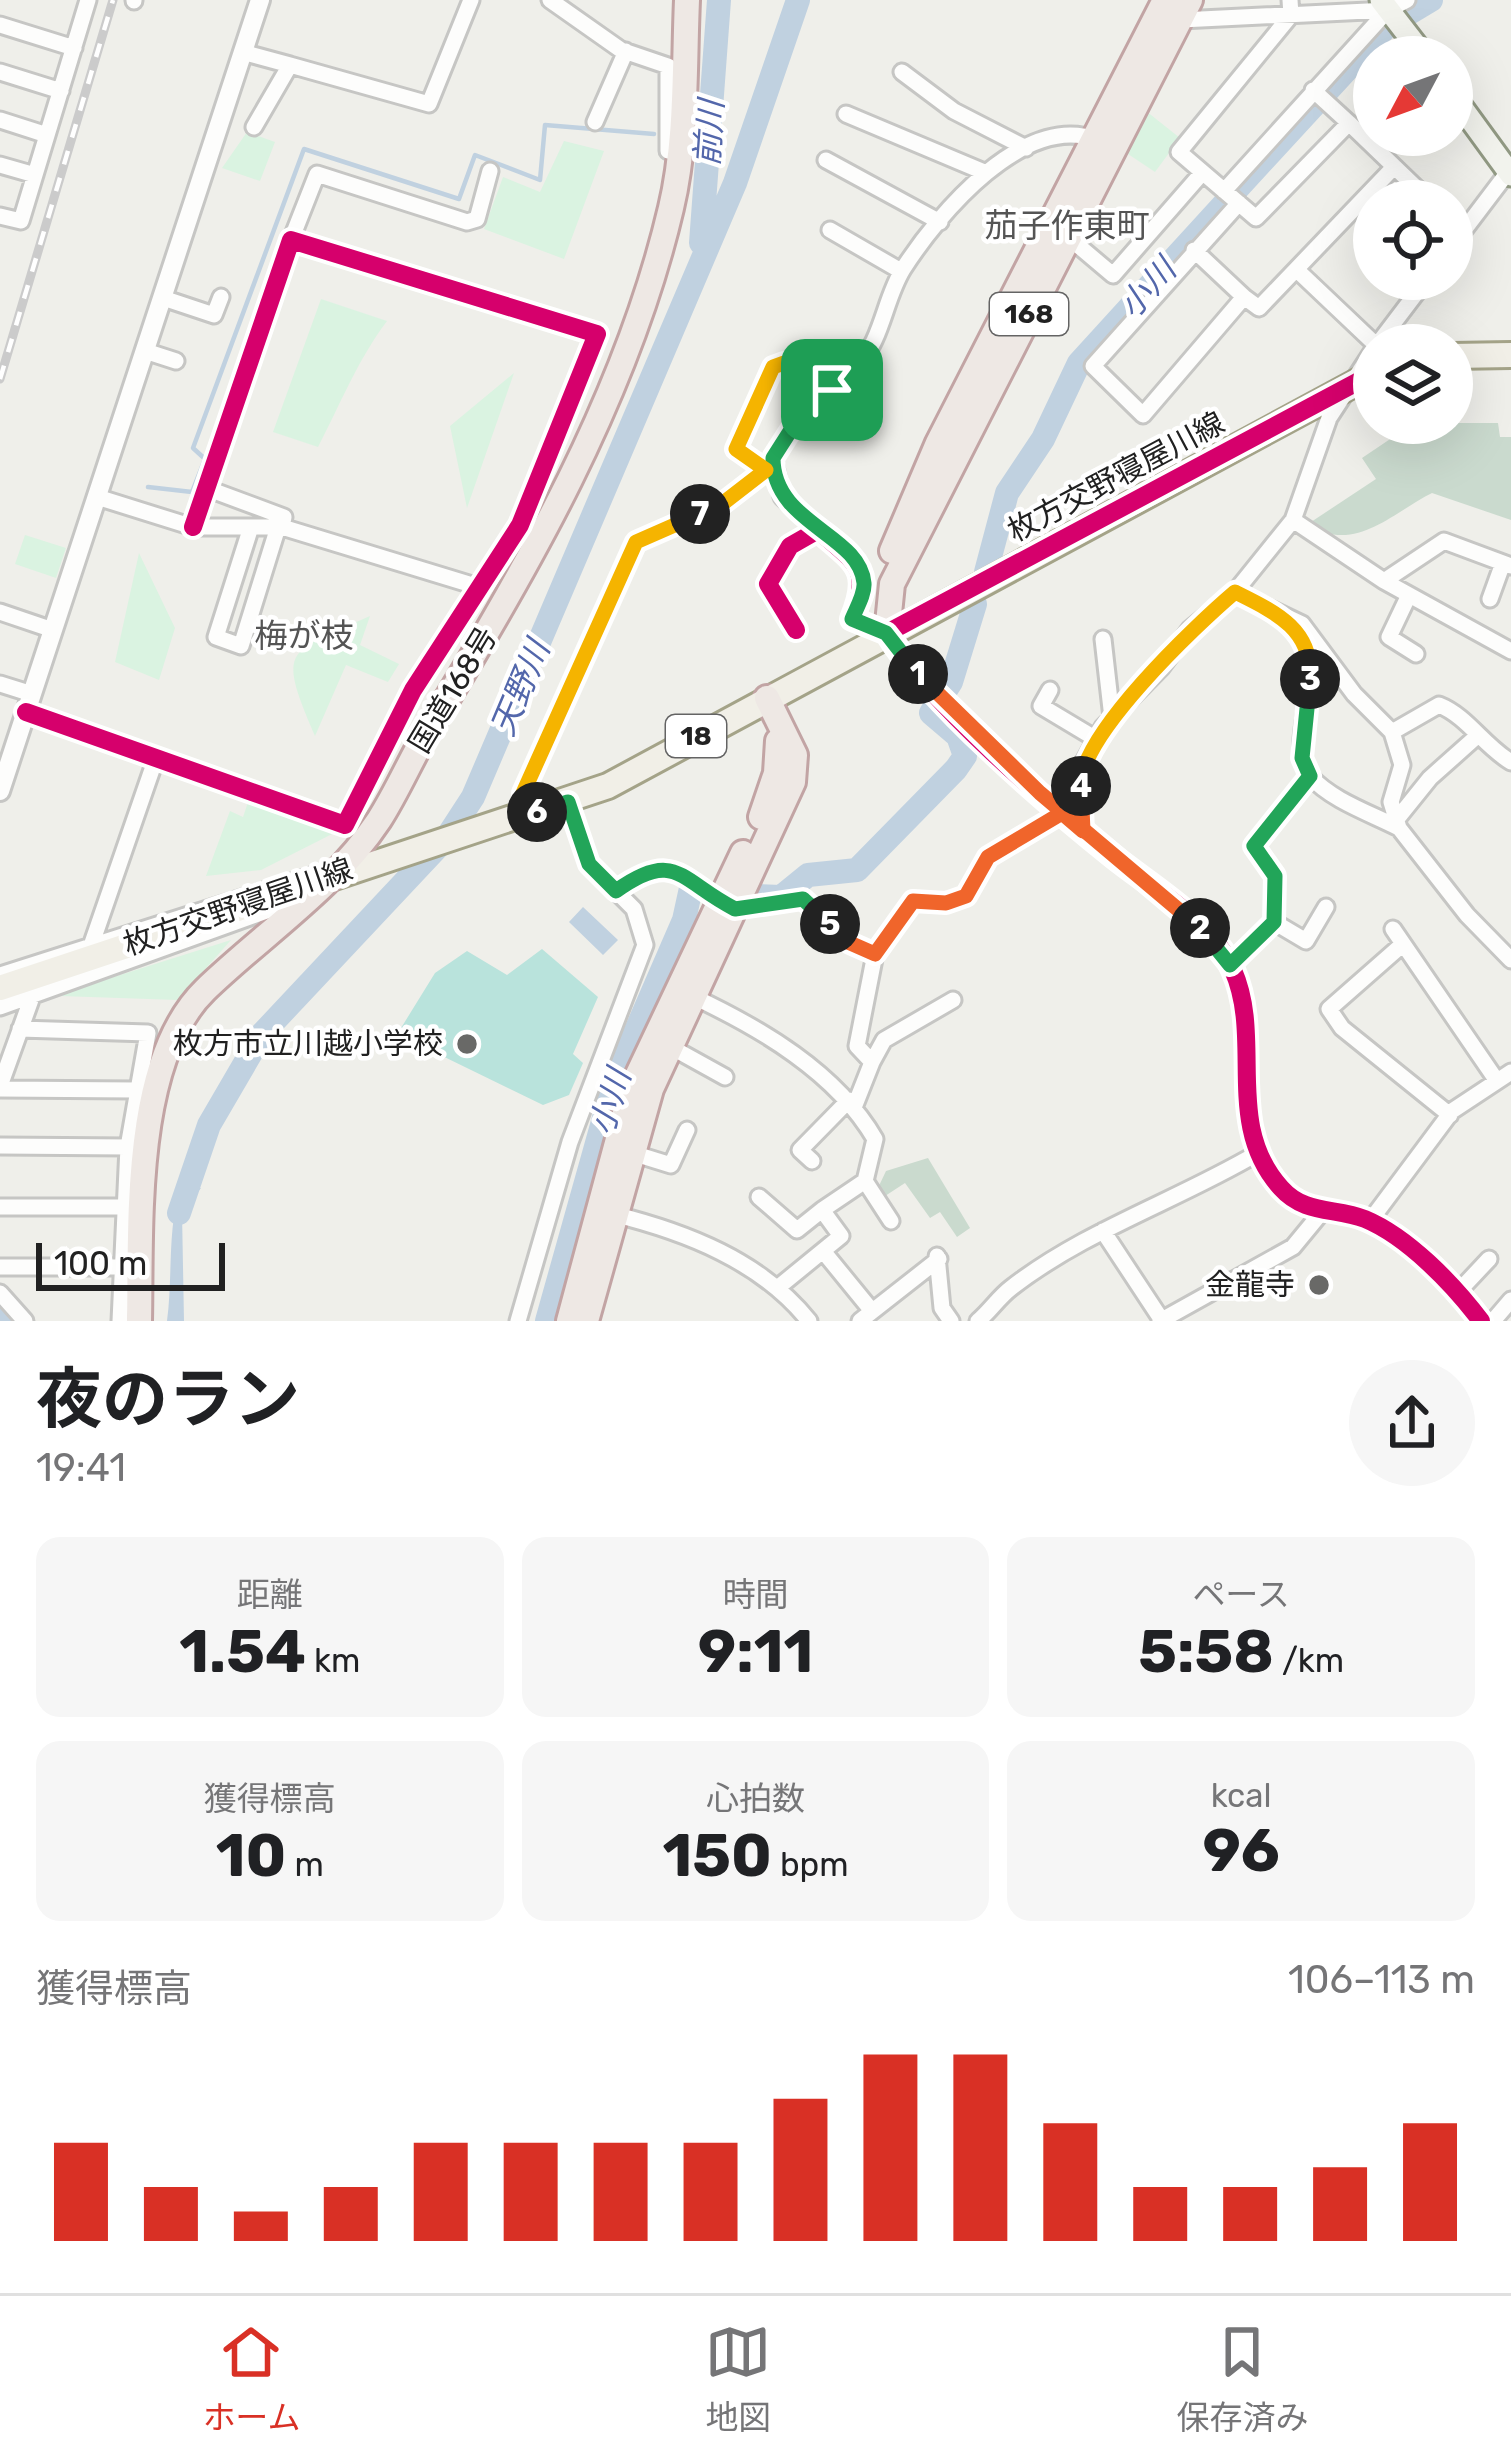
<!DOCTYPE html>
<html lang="ja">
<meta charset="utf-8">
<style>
:root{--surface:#fff;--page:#f6f6f6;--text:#202124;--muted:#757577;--line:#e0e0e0;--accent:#d93025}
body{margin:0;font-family:Rubik,"Noto Sans JP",sans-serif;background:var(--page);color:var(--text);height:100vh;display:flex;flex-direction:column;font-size:45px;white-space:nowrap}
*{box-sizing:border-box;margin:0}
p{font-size:39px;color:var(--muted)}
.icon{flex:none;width:66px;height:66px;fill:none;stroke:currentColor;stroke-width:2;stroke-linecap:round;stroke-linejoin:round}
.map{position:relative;height:1321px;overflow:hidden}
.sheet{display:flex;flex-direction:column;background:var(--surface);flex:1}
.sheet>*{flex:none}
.needle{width:78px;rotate:229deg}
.buttons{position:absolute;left:1353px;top:36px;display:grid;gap:24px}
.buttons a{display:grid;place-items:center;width:120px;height:120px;border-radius:50%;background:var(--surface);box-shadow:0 12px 48px #0002;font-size:60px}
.scale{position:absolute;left:36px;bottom:30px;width:189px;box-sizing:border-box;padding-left:12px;border:6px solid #212121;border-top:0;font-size:33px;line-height:42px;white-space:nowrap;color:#212121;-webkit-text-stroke:9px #fff;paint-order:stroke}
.pin{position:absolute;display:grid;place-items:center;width:102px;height:102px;color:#fff;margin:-51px;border-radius:24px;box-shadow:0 6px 18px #0006}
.km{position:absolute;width:60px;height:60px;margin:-30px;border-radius:50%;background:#222;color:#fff;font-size:33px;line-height:60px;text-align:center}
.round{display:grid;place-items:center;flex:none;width:126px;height:126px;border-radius:63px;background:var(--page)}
.overview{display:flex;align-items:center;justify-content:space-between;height:204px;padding:0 36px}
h1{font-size:66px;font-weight:700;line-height:90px}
.figures{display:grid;grid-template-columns:repeat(3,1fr);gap:18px;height:204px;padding:12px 36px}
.figures div{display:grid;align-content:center;border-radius:24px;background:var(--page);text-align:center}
.figures b{font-size:60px;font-weight:700}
.figures small{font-size:33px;font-weight:400}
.figures p{font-size:33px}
.chart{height:336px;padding:24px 36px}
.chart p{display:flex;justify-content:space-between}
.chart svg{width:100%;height:216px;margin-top:12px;stroke:var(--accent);stroke-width:6}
.tabs{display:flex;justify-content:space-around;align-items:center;height:168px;border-top:3px solid var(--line);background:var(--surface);font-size:33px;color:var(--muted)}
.tabs a{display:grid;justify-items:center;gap:6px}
.tabs .selected{color:var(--accent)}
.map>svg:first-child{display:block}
.cemetery{fill:#cadace}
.park{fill:#daf3e1}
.pitch{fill:#b9e3dc}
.water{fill:#c0d1e0}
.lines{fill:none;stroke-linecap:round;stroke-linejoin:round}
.stream{stroke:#c0d1e0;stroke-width:4.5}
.river{stroke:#c0d1e0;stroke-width:24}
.minor-casing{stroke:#c6c6c4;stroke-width:21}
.tertiary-casing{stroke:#c6c6c4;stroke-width:24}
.secondary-casing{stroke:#919983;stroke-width:27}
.primary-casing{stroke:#a4a388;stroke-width:30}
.trunk-casing{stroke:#c2a4a4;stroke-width:30}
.minor{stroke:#fdfdfc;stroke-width:15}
.tertiary{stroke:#fdfdfc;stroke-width:18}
.secondary{stroke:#f2f3ed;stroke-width:21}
.primary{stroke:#f1efe7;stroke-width:24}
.trunk{stroke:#eee8e4;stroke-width:24}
.rail-casing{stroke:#cbcbcb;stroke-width:9}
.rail{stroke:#fff;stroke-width:4.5;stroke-dasharray:14;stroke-linecap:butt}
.cycleway-casing{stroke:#fff;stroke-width:26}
.cycleway{stroke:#d6006c;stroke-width:18}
.split-1-casing{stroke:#fff;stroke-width:24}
.split-2-casing{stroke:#fff;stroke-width:24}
.split-3-casing{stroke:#fff;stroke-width:24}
.split-4-casing{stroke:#fff;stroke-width:24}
.split-5-casing{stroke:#fff;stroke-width:24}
.split-6-casing{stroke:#fff;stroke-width:24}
.split-7-casing{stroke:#fff;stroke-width:24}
.split-8-casing{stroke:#fff;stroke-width:24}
.split-1{stroke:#22a559;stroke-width:15}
.split-2{stroke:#f0652b;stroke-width:15}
.split-3{stroke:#22a559;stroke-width:15}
.split-4{stroke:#f5b400;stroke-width:15}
.split-5{stroke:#f0652b;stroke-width:15}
.split-6{stroke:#22a559;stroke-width:15}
.split-7{stroke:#f5b400;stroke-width:15}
.split-8{stroke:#f5b400;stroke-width:15}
.poi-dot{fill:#696967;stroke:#fff;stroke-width:4.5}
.labels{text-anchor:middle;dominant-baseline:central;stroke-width:9;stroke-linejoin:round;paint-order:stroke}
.shield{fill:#fff;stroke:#646464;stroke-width:3}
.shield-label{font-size:27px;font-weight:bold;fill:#212121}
.street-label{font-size:30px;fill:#212121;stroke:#fff}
.poi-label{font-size:30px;fill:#212121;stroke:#fff;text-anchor:end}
.water-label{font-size:33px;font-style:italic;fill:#5367ab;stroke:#fff}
.neighbourhood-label{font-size:33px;fill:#545454;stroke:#fff}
</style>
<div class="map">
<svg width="1511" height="1321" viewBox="0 0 1511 1321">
<rect width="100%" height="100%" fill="#efefea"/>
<path class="cemetery" d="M 1414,423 L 1498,423 L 1500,437 L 1511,437 L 1511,520 L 1432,493 C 1392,513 1354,555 1308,524 L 1376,479 L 1362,458 Z
M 928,1158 L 970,1228 L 957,1237 L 940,1212 L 930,1218 L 905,1183 L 882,1198 L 877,1190 L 886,1171 Z"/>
<path class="park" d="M 1146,111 L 1180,138 L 1155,172 L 1125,152 Z
M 247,132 L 275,142 L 260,181 L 222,168 Z
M 564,141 L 604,151 L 564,259 L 484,229 L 503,177 L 540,192 Z
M 321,299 L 387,321 C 357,361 341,403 318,447 L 273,432 Z
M 514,373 L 467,508 L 450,426 Z
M 25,535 L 66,548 L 56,578 L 15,564 Z
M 139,553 L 175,628 L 159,680 L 115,662 Z
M 370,616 L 360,645 L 399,664 L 388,682 L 346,665 L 315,736 C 276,646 287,653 370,616 Z
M 250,796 L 342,829 L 261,870 L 206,876 L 230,811 L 243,817 Z
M 231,940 L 178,1000 L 60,996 L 60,994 Z"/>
<path class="pitch" d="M 542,949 L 598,997 L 573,1054 L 583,1063 L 569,1095 L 543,1105 L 428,1049 L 425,1041 L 401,1028 L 435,973 L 467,951 L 507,975 Z"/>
<path class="water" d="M 583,907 L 618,940 L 603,955 L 569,922 Z
M 181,1185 L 201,1188 L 182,1212 L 184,1321 L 167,1321 C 173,1276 167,1228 181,1185 Z"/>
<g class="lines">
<path class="stream" d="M 148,487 L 192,492 L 205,459 L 193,448 L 304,149 L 459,199 L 475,155 L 540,180 L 545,125 L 654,134"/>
<path class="river" d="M 1235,191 L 1386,27 L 1431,0
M 701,243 L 719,0
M 986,572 L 1007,493 L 1043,439 L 1079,363 L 1225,203
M 755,896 L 781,897 L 808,875 L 857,870 L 956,769 L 965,756 L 958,736 L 931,713 L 951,682 L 975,604
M 179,1213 L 209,1125 L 262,1034 L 447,837 L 473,797 L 735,183 L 798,0
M 0,1316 L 5,1321
M 547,1321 L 615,1079 L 684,920 L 691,888"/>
<g class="minor-casing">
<path id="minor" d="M 550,0 L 621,50 L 668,66 L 668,151 L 679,152
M 1290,0 L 1291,15 L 1179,152 L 1256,218 L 1349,123 L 1430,201
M 134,1 L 134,0
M 1181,20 L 1388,10
M 0,25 L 74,48
M 242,52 L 290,65
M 0,72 L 61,91
M 902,72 L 954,111 L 1026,148
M 1313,90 L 1349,123
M 846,114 L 984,172
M 0,120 L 47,135
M 595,122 L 626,51
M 254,127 L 290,65 L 429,104 L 471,0
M 826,160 L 940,222
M 0,165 L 35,175
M 1224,191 L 1388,10 L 1407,0
M 1239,203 L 1093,366 L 1143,415 L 1244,297 L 1259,308 L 1394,167
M 0,216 L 21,221 L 88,0
M 830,230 L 901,271
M 1068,237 L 1113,275 L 1202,173
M 291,240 L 317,174 L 467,222 L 477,219 L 490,171
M 1452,246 L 1511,168
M 1194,250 L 1244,297
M 1298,271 L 1376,345
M 163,298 L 214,315 L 221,297
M 1377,345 L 1427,279
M 145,351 L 176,361
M 773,458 L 782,497 L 818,530
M 765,470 L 736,449 L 773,367 L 784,363 L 832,390
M 206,488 L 284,517 L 282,527
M 97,497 L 193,527 L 282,527 L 482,588
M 1293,520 L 1384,581 L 1511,651
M 251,527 L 216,637 L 241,646 L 278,527
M 1384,581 L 1444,541 L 1511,566
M 1235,592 L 1302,624 L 1354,694 L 1392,732 L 1402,765 L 1391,802 L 1399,828 L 1467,915 L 1511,960
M 1409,595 L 1389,637 L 1416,654
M 1490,599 L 1503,563
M 0,612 L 53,630
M 1292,626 C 1336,671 1281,742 1311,777 C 1331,800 1372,814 1399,828
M 796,630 L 768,584 L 790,546 L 818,530 C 855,563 873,568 852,619 L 887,633
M 1103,639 L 1112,718
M 0,684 L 32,694
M 1050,690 L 1041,706 L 1096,739
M 26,712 L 345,825 L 413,690 L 520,525 L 597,334 L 291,240 L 193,527
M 1392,732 L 1439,705 C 1467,716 1484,746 1511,762
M 525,815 L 523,793 L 636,542 C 680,523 730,506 764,470 C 777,457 783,438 795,424 C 811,403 837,388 856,368 C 883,339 884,300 903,269 C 939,213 1024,112 1097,140
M 1397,819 L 1430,778 L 1476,737
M 1083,831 L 1081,767 L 1103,727 L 1161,668 L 1190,629 L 1235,592 L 1293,520 L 1329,418 L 1374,349
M 617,891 C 676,848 680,881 735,909 L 803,899 L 850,943 L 875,954 L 913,901 L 946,903 L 966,896 L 988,857 L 1062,813
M 1274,922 L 1306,941 L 1326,907
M 1393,929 L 1497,1081
M 92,943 L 156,758
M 1403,944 L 1329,1009 L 1342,1028 L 1450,1115
M 1230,965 L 1274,922 L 1275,876 L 1254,846 L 1310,776
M 0,975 L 314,875
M 692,996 C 760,1028 836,1072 875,1139 L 865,1181 L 891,1221
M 0,1007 L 286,904
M 20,1029 L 148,1033 L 128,1147 L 120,1321
M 669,1046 L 725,1077
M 872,1062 L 884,1040 L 953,1000
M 0,1086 L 32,997
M 0,1089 L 135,1090
M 855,1105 L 872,1062 L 857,1046 L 875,954
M 0,1146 L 128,1147
M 629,1152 L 671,1165 L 687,1130
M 812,1161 L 800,1150 L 849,1100
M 759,1197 L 797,1230 L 822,1210
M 0,1207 L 123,1207
M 613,1214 C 686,1232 761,1261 809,1321
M 1370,1221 L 1452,1111 L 1511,1072
M 1103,1231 L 1161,1319
M 823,1251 L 872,1311
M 937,1256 L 942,1308 L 951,1321
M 0,1267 L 123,1267
M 781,1285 L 841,1236 L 822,1210 L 865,1181
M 0,1293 L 25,1321
M 1457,1293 L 1489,1259
M 518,1321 L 570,1142 L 645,945 L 634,909 L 589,864 L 568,802
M 860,1321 L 939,1259
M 978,1321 C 990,1311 999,1297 1011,1288 C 1084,1231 1176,1201 1256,1154
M 1160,1321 L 1293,1247 L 1321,1213
M 1493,1321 L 1511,1300"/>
</g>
<g class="tertiary-casing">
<path id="tertiary" d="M 887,633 C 929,703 1048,804 1114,857 C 1153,888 1212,922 1233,970 C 1264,1040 1223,1124 1281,1188 C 1305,1215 1335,1207 1365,1219 C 1408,1237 1453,1284 1481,1321
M 0,791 L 260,0"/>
</g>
<g class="secondary-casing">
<path id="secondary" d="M 1381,0 L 1425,57
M 1452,94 L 1511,175"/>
</g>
<g class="primary-casing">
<path id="primary" d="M 1452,356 L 1511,355
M 0,988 L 608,786 L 1374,373"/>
</g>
<g class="trunk-casing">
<path id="trunk" d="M 892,551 L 938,443 L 1165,0
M 887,633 L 892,584 L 1190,0
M 761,817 L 776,773 L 778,741
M 139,1321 C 141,1226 132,1061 205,990 C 263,934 334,888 379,820 C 397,792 410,761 427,732 C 527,569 627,396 671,208 C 687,141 684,68 687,0
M 569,1321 L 632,1087 L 743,853
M 586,1321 L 651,1089 L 793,782 L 795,755 L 767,698"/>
</g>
<use href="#minor" class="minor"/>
<use href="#tertiary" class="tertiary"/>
<use href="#secondary" class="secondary"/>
<use href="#primary" class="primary"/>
<use href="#trunk" class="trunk"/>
<g class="rail-casing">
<path id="rail" d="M 0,379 L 113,0"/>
</g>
<use href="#rail" class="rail"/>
<g class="cycleway-casing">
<path id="cycleway" d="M 796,630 L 768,584 L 790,546 L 818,530 C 855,563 873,568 852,619 L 887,633
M 887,633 C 929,703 1048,804 1114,857 C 1153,888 1212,922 1233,970 C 1264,1040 1223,1124 1281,1188 C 1305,1215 1335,1207 1365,1219 C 1408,1237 1453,1284 1481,1321
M 887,633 L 1374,373
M 26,712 L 345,825 L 413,690 L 520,525 L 597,334 L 291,240 L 193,527"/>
</g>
<use href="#cycleway" class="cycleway"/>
</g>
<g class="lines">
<g class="split-1-casing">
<path id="split-1" d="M 832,390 L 796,422 L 773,458 C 773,524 860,534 864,583 C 865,594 856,609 852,619 L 886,633 L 918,674"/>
</g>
<g class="split-2-casing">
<path id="split-2" d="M 918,674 L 1040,793 L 1200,928"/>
</g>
<g class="split-3-casing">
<path id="split-3" d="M 1200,928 L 1230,965 L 1274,922 L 1275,876 L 1254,846 L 1310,776 L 1302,758 L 1310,679"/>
</g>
<g class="split-4-casing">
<path id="split-4" d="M 1081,786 C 1079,736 1195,626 1235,592 C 1275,612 1313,629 1310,679"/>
</g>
<g class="split-5-casing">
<path id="split-5" d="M 830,924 L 850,943 L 875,954 L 913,901 L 946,903 L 966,896 L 988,857 L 1062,813 L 1083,831 L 1081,786"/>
</g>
<g class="split-6-casing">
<path id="split-6" d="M 537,812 L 568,802 L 589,864 L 616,891 C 676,848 680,881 735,909 L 803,899 L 830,924"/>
</g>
<g class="split-7-casing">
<path id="split-7" d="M 537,812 L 525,815 L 523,793 L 636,542 L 700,514"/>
</g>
<g class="split-8-casing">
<path id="split-8" d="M 700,514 L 722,504 L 766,470 L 736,449 L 773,367 L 784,363 L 832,390"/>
</g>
<use href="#split-1" class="split-1"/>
<use href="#split-2" class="split-2"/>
<use href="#split-3" class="split-3"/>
<use href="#split-4" class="split-4"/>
<use href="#split-5" class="split-5"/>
<use href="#split-6" class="split-6"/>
<use href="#split-7" class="split-7"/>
<use href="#split-8" class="split-8"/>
</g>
<g class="poi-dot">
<circle cx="467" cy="1044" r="12"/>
<circle cx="1319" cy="1285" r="12"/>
</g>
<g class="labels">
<g class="shield">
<rect x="990" y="293" width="78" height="42" rx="9"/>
<rect x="666" y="715" width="60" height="42" rx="9"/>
</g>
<g class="shield-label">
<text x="1029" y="314">168</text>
<text x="696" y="736">18</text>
</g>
<g class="street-label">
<text transform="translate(1116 477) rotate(-28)">枚方交野寝屋川線</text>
<text transform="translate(453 690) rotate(-59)">国道168号</text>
<text transform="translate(238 907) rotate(-19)">枚方交野寝屋川線</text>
</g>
<g class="poi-label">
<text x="443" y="1044">枚方市立川越小学校</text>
<text x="1295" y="1285">金龍寺</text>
</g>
<g class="water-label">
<text transform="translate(709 133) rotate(-86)">前川</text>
<text transform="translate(1147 288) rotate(-48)">小川</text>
<text transform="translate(520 688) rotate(-67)">天野川</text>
<text transform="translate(610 1102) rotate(-73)">小川</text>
</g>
<g class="neighbourhood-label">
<text x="1067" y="225">茄子作東町</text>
<text x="304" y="635">梅が枝</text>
</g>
</g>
</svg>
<div class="buttons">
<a><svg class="needle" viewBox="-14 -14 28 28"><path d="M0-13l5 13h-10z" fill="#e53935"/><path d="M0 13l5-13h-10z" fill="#757577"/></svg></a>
<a><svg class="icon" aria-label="locate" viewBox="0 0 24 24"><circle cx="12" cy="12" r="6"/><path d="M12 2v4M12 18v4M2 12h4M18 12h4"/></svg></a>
<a><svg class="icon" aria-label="layers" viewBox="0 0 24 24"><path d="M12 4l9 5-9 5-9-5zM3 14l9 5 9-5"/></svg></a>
</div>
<div class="scale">100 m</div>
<div class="pin" style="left:832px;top:390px;background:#1e9e55"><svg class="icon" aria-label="arrive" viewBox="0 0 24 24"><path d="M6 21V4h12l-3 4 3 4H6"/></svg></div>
<b class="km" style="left:918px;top:674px">1</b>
<b class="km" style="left:1200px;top:928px">2</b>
<b class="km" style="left:1310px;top:679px">3</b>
<b class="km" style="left:1081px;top:786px">4</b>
<b class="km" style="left:830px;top:924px">5</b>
<b class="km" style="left:537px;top:812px">6</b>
<b class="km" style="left:700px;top:514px">7</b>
</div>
<section class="sheet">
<div class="overview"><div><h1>夜のラン</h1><p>19:41</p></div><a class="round"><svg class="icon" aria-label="share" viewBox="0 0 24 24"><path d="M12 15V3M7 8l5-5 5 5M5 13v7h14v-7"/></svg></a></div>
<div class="figures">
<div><p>距離</p><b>1.54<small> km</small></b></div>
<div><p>時間</p><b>9:11</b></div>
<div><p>ペース</p><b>5:58<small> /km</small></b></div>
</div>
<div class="figures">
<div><p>獲得標高</p><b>10<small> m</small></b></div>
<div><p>心拍数</p><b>150<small> bpm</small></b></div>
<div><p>kcal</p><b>96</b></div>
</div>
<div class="chart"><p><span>獲得標高</span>106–113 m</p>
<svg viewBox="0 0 160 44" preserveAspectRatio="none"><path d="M5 44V24M15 44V33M25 44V38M35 44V33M45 44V24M55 44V24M65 44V24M75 44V24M85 44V15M95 44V6M105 44V6M115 44V20M125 44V33M135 44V33M145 44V29M155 44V20"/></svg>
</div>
</section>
<nav class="tabs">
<a class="selected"><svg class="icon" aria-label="home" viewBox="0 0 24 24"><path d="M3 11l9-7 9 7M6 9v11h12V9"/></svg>ホーム</a>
<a><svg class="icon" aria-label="map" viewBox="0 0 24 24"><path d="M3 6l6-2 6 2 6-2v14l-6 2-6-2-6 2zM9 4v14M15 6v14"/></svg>地図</a>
<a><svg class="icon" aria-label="saved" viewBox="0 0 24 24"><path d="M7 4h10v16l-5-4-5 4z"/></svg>保存済み</a>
</nav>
